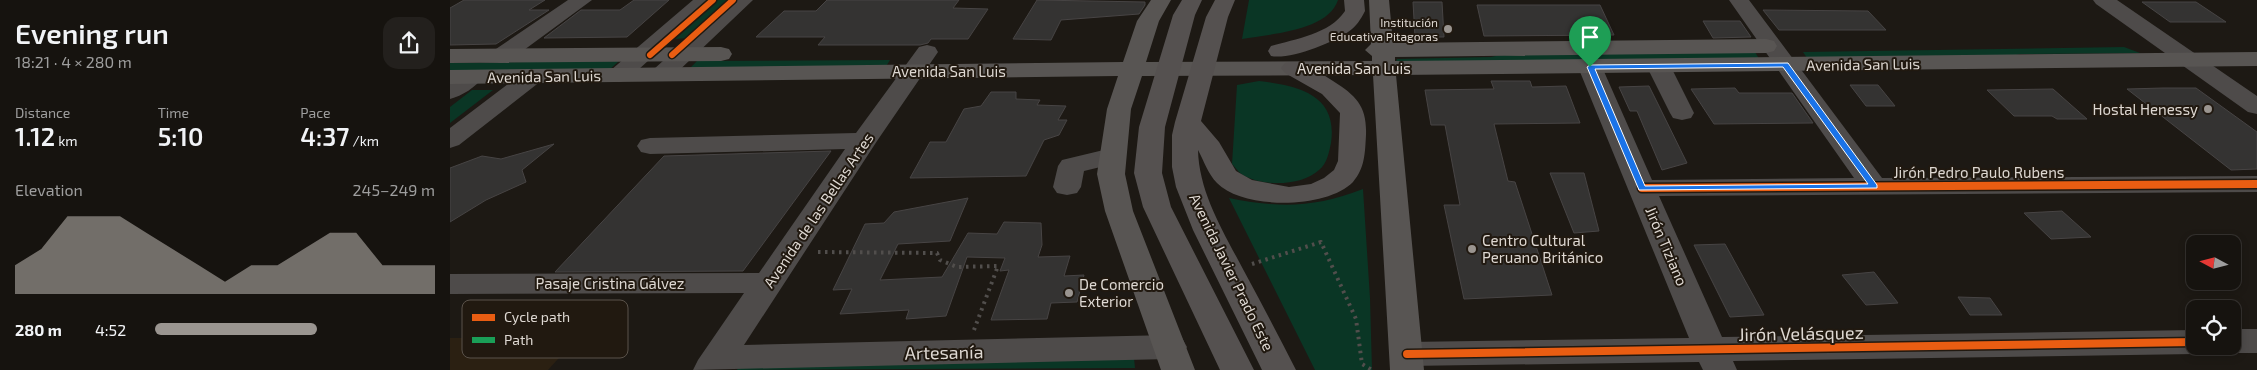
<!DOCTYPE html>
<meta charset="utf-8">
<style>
:root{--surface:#16130f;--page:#23201d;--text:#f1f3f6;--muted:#9e9e9e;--line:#35322f;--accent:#9a9590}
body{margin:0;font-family:"Exo 2",sans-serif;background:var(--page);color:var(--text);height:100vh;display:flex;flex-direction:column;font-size:19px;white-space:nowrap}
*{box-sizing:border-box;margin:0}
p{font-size:16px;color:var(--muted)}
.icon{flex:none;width:28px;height:28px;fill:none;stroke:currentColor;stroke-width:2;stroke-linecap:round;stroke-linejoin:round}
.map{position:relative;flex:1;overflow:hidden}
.details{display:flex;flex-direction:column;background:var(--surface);width:450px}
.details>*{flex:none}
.needle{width:32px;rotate:277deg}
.tools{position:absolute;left:1736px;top:235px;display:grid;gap:10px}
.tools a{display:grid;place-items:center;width:55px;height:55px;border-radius:10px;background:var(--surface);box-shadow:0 2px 8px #0003,0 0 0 1px var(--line);font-size:25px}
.pin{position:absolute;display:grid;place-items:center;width:42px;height:42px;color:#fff;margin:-51px -21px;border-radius:50% 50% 50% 0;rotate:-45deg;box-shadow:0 0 5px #0007}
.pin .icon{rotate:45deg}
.round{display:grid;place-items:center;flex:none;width:52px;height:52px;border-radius:15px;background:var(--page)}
.head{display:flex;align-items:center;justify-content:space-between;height:85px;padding:0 15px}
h1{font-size:28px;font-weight:600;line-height:38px}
.stats{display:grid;grid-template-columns:repeat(3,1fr);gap:8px;height:85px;padding:5px 15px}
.stats div{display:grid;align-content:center}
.stats b{font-size:25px;font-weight:600}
.stats small{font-size:14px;font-weight:400}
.stats p{font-size:14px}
.chart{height:140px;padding:10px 15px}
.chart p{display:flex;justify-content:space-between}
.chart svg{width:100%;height:90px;margin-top:5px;fill:var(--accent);opacity:.7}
ul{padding:0 15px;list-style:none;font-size:16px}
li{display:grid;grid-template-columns:80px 60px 1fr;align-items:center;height:38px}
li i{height:12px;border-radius:6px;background:var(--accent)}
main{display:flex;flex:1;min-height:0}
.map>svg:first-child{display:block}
.built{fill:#2b2012}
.green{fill:#0a3625}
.building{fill:#343332;stroke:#474444}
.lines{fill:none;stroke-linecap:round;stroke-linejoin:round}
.path{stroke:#514e4c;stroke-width:4;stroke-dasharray:2.5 4.5;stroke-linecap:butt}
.minor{fill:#4e4b4a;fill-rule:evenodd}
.major{fill:#585553;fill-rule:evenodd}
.highway{fill:#555150;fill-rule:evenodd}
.quiet-far1{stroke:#1a9f57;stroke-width:5;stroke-dasharray:11 5;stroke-linecap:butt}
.quiet{stroke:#1a9f57;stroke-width:7;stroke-dasharray:14 7;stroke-linecap:butt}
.cycleway-far1-casing{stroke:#211910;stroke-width:9}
.cycleway-casing{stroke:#211910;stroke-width:11}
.cycleway-far1{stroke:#e95d12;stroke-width:6}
.cycleway{stroke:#e95d12;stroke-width:8}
.route{fill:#1a73e8;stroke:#fff;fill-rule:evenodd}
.poi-dot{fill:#9a9590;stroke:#211910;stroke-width:2}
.labels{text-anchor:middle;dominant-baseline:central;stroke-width:4;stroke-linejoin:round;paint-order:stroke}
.far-poi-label{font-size:12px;fill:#ded8d2;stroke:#211910;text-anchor:end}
.street-label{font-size:15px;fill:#ded8d2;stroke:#211910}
.poi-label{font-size:15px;fill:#ded8d2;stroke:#211910;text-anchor:start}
.near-street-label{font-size:18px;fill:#ded8d2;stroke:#211910}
.key{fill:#211910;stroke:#5a524a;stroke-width:1}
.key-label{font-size:14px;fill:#ded8d2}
</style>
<main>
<section class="details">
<div class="head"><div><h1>Evening run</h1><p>18:21 · 4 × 280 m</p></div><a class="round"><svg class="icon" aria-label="share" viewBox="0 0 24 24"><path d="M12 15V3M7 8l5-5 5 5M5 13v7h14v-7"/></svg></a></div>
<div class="stats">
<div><p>Distance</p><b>1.12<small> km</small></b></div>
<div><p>Time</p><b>5:10</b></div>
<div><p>Pace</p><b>4:37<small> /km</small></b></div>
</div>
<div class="chart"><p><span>Elevation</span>245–249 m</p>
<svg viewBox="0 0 160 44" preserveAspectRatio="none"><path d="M0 44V30L10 22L20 6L30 6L40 6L50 14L60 22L70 30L80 38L90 30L100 30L110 22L120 14L130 14L140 30L150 30L160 30V44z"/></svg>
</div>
<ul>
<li><b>280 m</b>4:52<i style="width:58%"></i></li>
</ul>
</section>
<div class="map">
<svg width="1807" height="370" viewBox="0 0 1807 370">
<rect width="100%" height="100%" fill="#1d1914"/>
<path class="built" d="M 0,338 L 127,338 L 98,370 L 0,370 Z"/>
<path class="green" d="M 268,0 L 281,0 L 238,38 L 225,39 Z
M 799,0 L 888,0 C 878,31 820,34 792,39 Z
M 1674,47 L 1690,53 L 1570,54 L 1555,58 L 1359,61 L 1353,52 Z
M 1305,52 L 1311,62 L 946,62 L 947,59 L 1041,57 L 1060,53 Z
M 440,60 L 435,68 L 238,70 L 247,61 Z
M 169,61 L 158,71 L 0,73 L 0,63 Z
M 809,81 C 848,86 888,94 881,143 C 879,152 877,164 869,170 C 852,186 813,187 793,175 C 789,173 786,168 782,164 L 787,85 Z
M 22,90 L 43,90 L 0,123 L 0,107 Z
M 913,189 L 920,298 L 922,370 L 865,370 L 779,198 C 828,208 865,208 913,189 Z
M 684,358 L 685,368 L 287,370 L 290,364 Z"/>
<path class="building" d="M 14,0 L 95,0 L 79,10 L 99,10 L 46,44 L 0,45 L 0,8 Z
M 184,0 L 219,0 L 177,37 L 94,38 L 131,10 L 170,10 Z
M 377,0 L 509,0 L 503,8 L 538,9 L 518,39 L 481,39 L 478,43 L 470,45 L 368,45 L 375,37 L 306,37 L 334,11 L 366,11 Z
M 587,0 L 695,2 L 695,5 L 689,14 L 611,20 L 601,40 L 563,39 Z
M 963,2 L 992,2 L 994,37 L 965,37 Z
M 1692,2 L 1746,2 L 1776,22 L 1720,22 Z
M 1027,5 L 1150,5 L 1164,35 L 1034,36 Z
M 1313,10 L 1418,11 L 1436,30 L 1329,30 Z
M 1253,21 L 1290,21 L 1301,37 L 1263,38 Z
M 1041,81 L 1080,81 L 1082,87 L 1116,86 L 1130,123 L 1044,124 L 1058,181 L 1065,182 L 1102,295 L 1014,299 L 994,205 L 1010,205 L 995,125 L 981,125 L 975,90 L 1044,89 Z
M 1400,85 L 1428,85 L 1445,106 L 1416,106 Z
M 1199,86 L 1207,102 L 1237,163 L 1212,170 L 1187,111 L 1180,111 L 1169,87 Z
M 1285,88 L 1289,93 L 1342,93 L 1363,123 L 1264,124 L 1241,89 Z
M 1713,88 L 1746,88 L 1807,132 L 1807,169 L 1781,170 L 1677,89 Z
M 1603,89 L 1637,119 L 1607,119 L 1602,116 L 1564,116 L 1537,90 Z
M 541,92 L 566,92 L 566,99 L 590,100 L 587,105 L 616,106 L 608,120 L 617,120 L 609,135 L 594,140 L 576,176 L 460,178 L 480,142 L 496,142 L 514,109 L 531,106 Z
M 104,144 L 72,170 L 76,182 L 36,200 L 0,222 L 0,168 L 32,156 L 51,159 Z
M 381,151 L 293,271 L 105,272 L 214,156 Z
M 1100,173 L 1134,173 L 1149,231 L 1124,233 Z
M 518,198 L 500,241 L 448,244 L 430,280 L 492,277 L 518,233 L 547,234 L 554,222 L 591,223 L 592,245 L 588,257 L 620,256 L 614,276 L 634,275 L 627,302 L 601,303 L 597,319 L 541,320 L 559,270 L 550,271 L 555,258 L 517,257 L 496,316 L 456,319 L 459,310 L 390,314 L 402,289 L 383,290 L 415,224 L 434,223 L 444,212 Z
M 1612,211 L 1641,237 L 1601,239 L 1574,213 Z
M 1275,244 L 1314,315 L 1280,317 L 1244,245 Z
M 1424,272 L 1448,303 L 1416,305 L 1392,275 Z
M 1508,297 L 1540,298 L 1552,315 L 1520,315 Z"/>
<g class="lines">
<path class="path" d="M 368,252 L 487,253 L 490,260 L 507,267 L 548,266 L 524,330
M 802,264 L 871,242 L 906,319 L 912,364 L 922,370"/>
<path class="minor" d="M 118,0 L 142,0 L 59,61 L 51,63 L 43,61 L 40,56 L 43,51 Z
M 243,0 L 265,0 L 177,80 L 169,82 L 161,80 L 157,75 L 161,70 Z
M 281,0 L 303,0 L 220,79 L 212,81 L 204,79 L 200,74 L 204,69 Z
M 1279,0 L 1299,0 L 1432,178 L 1807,176 L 1807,192 L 1209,196 L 1272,337 L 1745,330 L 1745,346 L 1759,346 L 1757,350 L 1745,354 L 1283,361 L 1287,370 L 1253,370 L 1249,362 L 957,366 L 945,363 L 940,354 L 945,345 L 957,342 L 1239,338 L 1128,67 L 1132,62 L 1140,60 L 1148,62 L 1152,67 L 1202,180 L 1404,178 Z
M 1643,0 L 1667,0 L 1807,96 L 1807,114 L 1798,112 L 1646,4 Z
M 477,45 L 485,47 L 488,52 L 427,141 L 294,345 L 720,335 L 732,338 L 737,347 L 732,356 L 720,359 L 243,370 L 248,360 L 294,293 L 0,294 L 0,274 L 309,273 L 395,149 L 200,154 L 191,152 L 187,146 L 191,140 L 200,138 L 406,133 L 469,47 Z
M 1209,60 L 1217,62 L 1221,67 L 1244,113 L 1241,118 L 1232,120 L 1223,118 L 1220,113 L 1197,67 L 1201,62 Z
M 83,69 L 91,71 L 95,76 L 91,81 L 9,145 L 0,148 L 0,128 L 75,71 Z
M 21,70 L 29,72 L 33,77 C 26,87 12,96 0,99 L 0,81 L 13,72 Z
M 662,148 L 671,150 L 675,156 L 671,162 L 634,171 L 631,187 L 627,193 L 617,195 L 607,193 L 603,187 L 608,166 L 612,160 Z
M 1782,329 L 1807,329 L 1807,353 L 1782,353 L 1770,349 L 1768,346 L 1782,346 Z"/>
<path class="major" d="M 701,0 L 721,0 L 709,21 L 696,62 L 922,61 L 922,56 L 915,50 L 921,44 L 919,0 L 939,0 L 943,43 L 1316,39 L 1324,41 L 1327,46 L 1324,51 L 1316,53 L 945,57 L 945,61 L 1807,52 L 1807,66 L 946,75 L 974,370 L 940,370 L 923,75 L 692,76 L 681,109 L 675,174 L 683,211 L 745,370 L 711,370 L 655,211 L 647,174 L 657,109 L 668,76 L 0,84 L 0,70 L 673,62 L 687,21 Z
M 271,47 L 279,49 L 282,54 L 279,59 L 271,61 L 0,63 L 0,49 Z"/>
<path class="highway" d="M 732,0 L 752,0 L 745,15 L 715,127 L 712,173 L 721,207 L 804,370 L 770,370 L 693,207 L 684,173 L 689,127 L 723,15 Z
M 765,0 L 785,0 L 778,17 L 751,121 L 769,142 L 786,171 L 802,180 L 839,187 L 861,184 L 874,178 L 884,170 L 888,161 L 890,113 L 872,94 L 835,73 L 831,68 L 835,63 C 852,59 869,72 883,81 C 907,96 917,107 916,135 C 915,153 915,168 903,182 C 877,209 793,210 767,183 C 758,174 754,161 748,150 C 749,193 774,233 794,271 C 812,304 829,337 846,370 L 812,370 L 743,230 L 726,187 L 722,167 L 722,135 L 725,122 L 756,17 Z
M 894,0 L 914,0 L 915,11 C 911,19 906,27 898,32 C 883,43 839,60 821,56 L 818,51 L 821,46 C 845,39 880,34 895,11 Z"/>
<path class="quiet-far1" d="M 1335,64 L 1406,162"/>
<path class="quiet" d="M 1405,160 L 1424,187"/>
<g class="cycleway-far1-casing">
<path id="cycleway-far1" d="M 200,55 L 263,0
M 222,55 L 283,0"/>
</g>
<g class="cycleway-casing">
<path id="cycleway" d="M 1192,188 L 1807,184
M 957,354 L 1745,342"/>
</g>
<use href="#cycleway-far1" class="cycleway-far1"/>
<use href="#cycleway" class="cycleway"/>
</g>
<path class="route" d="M 1338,63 L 1427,185 L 1427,188 L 1189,190 L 1137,67 L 1140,65 ZM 1333,67 L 1418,184 L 1195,186 L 1145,69 Z"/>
<g class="poi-dot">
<circle cx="998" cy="29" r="5"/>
<circle cx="1758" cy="109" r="5"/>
<circle cx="1022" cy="249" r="5"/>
<circle cx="619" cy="293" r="5"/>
</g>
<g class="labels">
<g class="far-poi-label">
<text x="988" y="22">Institución<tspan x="988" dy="14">Educativa Pitagoras</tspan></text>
</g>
<g class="street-label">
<text transform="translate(1413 64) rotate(-1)">Avenida San Luis</text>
<text x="904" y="68">Avenida San Luis</text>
<text x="499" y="71">Avenida San Luis</text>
<text transform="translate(94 76) rotate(-1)">Avenida San Luis</text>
<text x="1529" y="172">Jirón Pedro Paulo Rubens</text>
<text transform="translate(368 210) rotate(-56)">Avenida de las Bellas Artes</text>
<text transform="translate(1217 246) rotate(67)">Jirón Tiziano</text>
<text transform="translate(782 272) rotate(64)">Avenida Javier Prado Este</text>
<text x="160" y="283">Pasaje Cristina Gálvez</text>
</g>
<g class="poi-label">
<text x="1748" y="109" text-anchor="end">Hostal Henessy</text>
<text x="1032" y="240">Centro Cultural<tspan x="1032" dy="17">Peruano Británico</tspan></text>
<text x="629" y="284">De Comercio<tspan x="629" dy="17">Exterior</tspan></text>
</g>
<g class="near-street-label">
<text transform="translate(1351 333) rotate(-1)">Jirón Velásquez</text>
<text transform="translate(494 352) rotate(-1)">Artesanía</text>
</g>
</g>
<rect x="12" y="300" width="166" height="58" rx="8" class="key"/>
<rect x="22" y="314" width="23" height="7" fill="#e95d12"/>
<rect x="22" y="337" width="23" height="6" fill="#1a9f57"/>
<g class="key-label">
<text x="54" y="322">Cycle path</text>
<text x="54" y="345">Path</text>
</g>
</svg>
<div class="tools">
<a><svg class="needle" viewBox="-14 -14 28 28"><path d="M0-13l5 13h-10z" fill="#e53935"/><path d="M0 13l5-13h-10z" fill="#9e9e9e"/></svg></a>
<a><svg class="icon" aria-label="locate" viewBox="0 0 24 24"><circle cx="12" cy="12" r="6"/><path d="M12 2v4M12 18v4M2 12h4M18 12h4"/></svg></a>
</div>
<div class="pin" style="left:1140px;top:67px;background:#1e9e55"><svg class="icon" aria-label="arrive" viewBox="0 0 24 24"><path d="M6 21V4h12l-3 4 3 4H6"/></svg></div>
</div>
</main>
